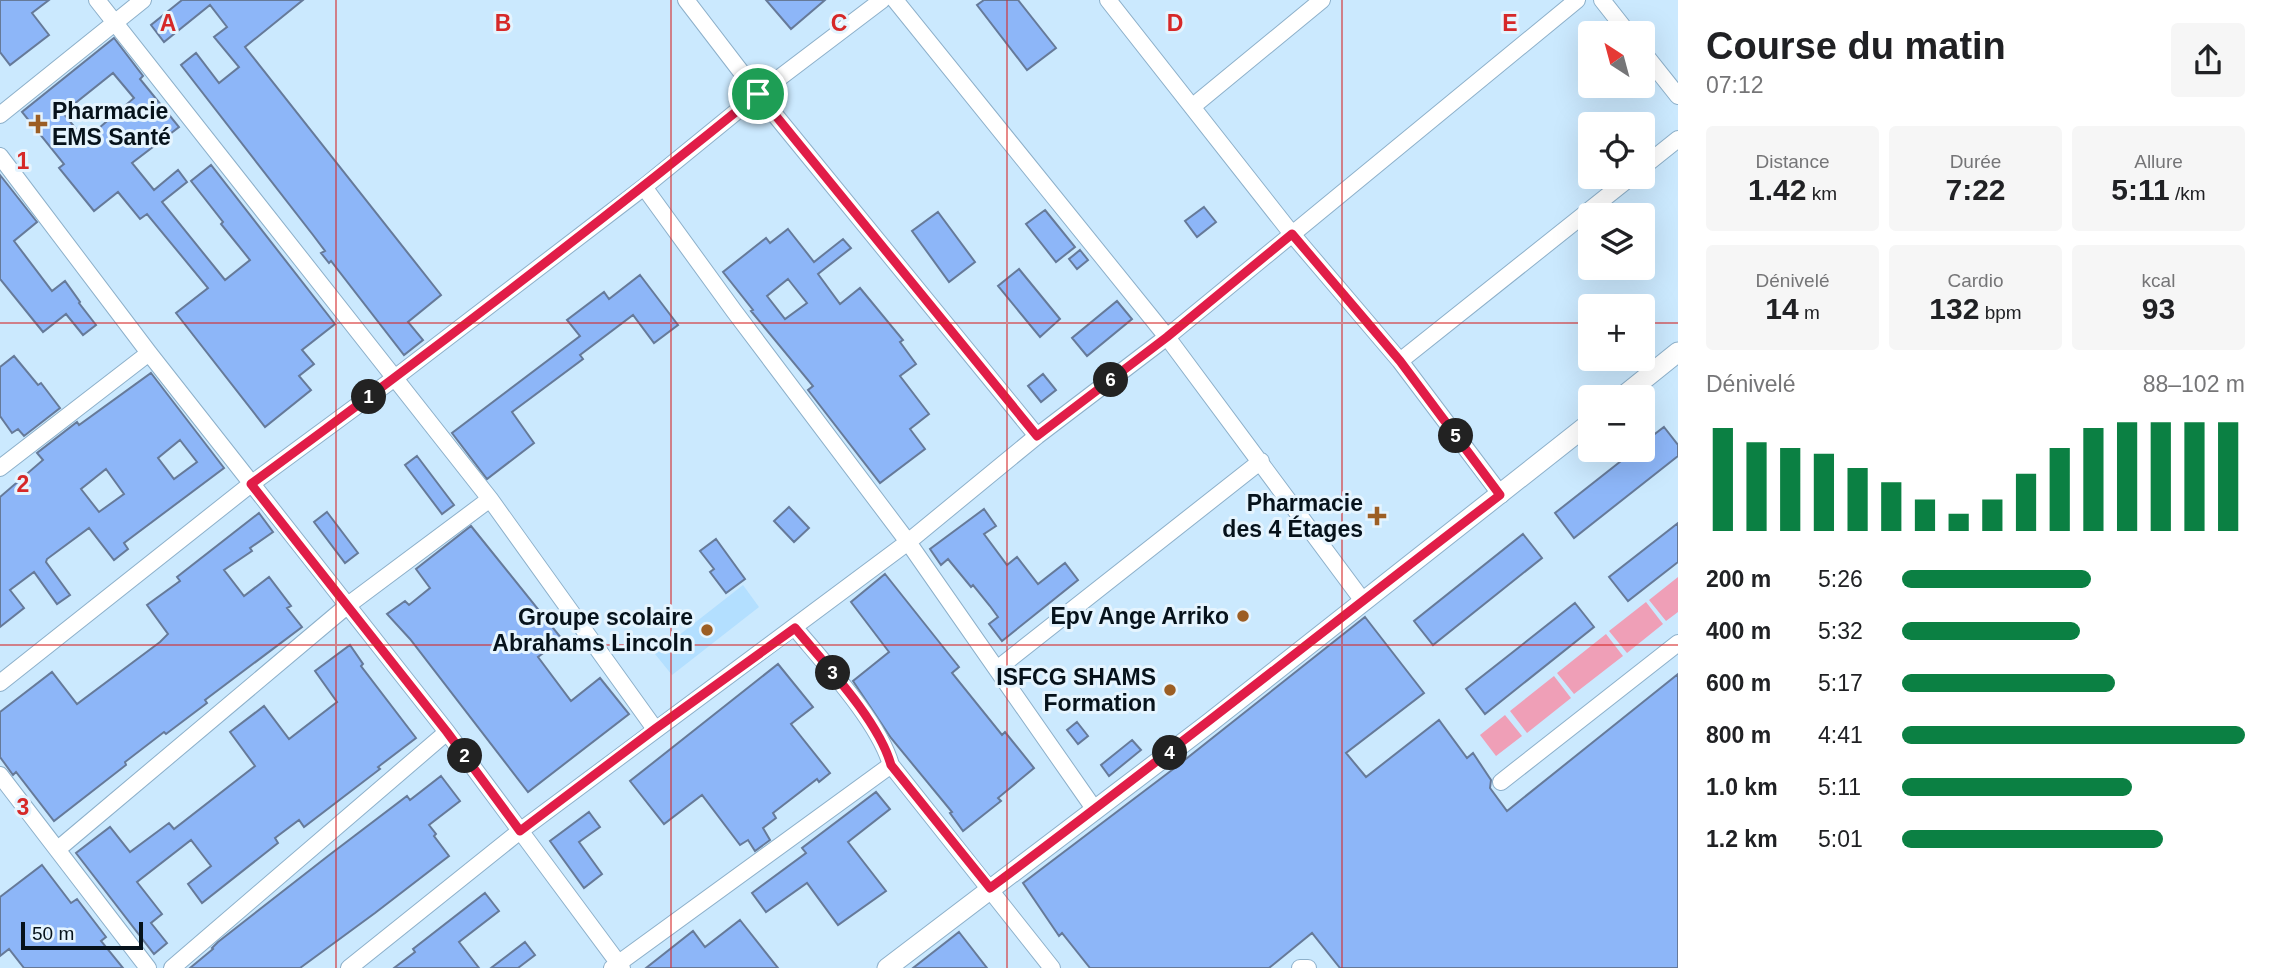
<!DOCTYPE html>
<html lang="fr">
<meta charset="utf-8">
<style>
:root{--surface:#fff;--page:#f6f6f6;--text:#202124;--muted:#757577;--accent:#0b8043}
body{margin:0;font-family:Helvetica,sans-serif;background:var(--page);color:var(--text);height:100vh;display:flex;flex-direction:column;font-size:26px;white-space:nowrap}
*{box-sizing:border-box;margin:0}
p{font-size:23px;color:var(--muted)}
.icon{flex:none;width:38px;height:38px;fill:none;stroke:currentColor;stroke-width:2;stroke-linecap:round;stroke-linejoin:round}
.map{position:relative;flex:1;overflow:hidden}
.sheet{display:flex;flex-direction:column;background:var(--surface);width:595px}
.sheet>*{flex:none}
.needle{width:46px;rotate:324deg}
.buttons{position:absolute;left:1578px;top:21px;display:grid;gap:14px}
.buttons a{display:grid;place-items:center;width:77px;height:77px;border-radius:7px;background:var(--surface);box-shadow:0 7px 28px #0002;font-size:35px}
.scale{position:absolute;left:21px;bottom:18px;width:122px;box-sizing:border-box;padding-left:7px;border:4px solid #06121b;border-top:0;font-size:19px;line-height:24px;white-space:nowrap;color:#06121b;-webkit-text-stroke:5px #e5f4fe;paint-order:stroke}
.pin{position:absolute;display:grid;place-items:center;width:60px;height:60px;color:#fff;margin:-30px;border:4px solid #fff;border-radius:50%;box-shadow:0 2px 7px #0007}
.km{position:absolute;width:35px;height:35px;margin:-18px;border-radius:50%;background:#222;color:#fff;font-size:19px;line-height:35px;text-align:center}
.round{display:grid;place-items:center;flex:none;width:74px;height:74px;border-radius:7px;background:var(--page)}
.summary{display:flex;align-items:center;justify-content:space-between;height:119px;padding:0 28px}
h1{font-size:38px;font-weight:700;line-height:52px}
.stats{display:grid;grid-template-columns:repeat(3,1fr);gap:10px;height:119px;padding:7px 28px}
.stats div{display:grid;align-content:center;border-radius:7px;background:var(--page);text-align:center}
.stats b{font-size:30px;font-weight:700}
.stats small{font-size:19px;font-weight:400}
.stats p{font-size:19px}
.chart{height:196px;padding:14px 28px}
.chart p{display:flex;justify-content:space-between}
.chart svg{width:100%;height:126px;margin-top:7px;stroke:var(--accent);stroke-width:6}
ul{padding:0 28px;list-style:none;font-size:23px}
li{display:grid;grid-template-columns:112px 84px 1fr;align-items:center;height:52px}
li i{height:18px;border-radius:9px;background:var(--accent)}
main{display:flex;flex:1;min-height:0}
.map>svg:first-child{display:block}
.built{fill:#b3dfff}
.green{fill:#ef9fb7}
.building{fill:#8db6f8;stroke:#667a99;stroke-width:2;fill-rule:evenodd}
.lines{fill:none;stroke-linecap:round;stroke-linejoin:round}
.minor-casing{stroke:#8db0ca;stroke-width:18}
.tertiary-casing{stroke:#8db0ca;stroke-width:21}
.minor{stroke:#fff;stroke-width:16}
.tertiary{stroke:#fff;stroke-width:19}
.route-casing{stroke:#fff;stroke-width:14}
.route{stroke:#e11d48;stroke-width:9}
.grid{fill:none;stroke:#d62828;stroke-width:2;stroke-opacity:0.55}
.poi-dot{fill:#9c5e24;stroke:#e5f4fe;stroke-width:2.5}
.labels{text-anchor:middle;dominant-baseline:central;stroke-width:6;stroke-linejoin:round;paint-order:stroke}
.poi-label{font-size:23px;font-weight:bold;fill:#06121b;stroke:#e5f4fe;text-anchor:end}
.grid-label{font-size:23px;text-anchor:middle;font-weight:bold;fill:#d62828;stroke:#e5f4fe;stroke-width:6;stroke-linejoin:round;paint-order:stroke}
</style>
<main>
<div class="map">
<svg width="1678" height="968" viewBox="0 0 1678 968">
<rect width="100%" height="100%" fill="#cbe9fe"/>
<path class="built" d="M 743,585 L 759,607 L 672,675 L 655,654 Z"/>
<path class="green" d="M 1678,577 L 1678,612 L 1666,621 L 1649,600 Z
M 1646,602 L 1663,624 L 1627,653 L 1609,631 Z
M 1606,634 L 1623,656 L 1574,694 L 1557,673 Z
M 1554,676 L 1571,698 L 1527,733 L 1510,711 Z
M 1505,715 L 1522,736 L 1496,756 L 1480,735 Z"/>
<path class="building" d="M 0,0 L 49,0 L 32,13 L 49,35 L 10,65 L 0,52 Z
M 182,0 L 303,0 L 245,47 L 441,295 L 408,322 L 423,340 L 404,355 L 331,261 L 329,263 L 321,253 L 325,251 L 313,235 L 181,65 L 196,53 L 219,83 L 239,67 L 214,37 L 227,27 L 210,5 L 164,42 L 151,25 Z
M 766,0 L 825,0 L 791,29 Z
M 984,0 L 1018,0 L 1056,48 L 1027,70 L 977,5 Z
M 114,38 L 143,76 L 140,79 L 179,127 L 132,163 L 154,190 L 178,170 L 187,182 L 162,202 L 225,280 L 250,260 L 221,224 L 223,222 L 191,181 L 211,165 L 335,324 L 302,350 L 314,364 L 299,376 L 311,390 L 265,427 L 176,313 L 208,288 L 147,214 L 140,219 L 118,192 L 94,211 L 59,168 L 64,164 L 22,112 ZM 113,73 L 134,98 L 85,140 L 63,113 Z
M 0,175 L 37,222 L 14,241 L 52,291 L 65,281 L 80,302 L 79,303 L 96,325 L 83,335 L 66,314 L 43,332 L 0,279 Z
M 1204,207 L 1216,222 L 1197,237 L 1185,221 Z
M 1045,210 L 1075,247 L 1056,262 L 1026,224 Z
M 938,212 L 975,262 L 949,282 L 912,231 Z
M 788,229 L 814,262 L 843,239 L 851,248 L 818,274 L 840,304 L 860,288 L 903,340 L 900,342 L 916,364 L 900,376 L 929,414 L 910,429 L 925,449 L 880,483 L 808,390 L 813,386 L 751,311 L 753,310 L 723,272 L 766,238 L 770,243 ZM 788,279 L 807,303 L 785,319 L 767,296 Z
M 1080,250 L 1088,260 L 1077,269 L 1069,259 Z
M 1019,269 L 1060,319 L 1040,337 L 998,286 Z
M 640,275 L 678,325 L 654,343 L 633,315 L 580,355 L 583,359 L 512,412 L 534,443 L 487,479 L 452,433 L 580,336 L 567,320 L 604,292 L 609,299 Z
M 1117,301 L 1132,319 L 1087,356 L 1072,338 Z
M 14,356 L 38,385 L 41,383 L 60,408 L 24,436 L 18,429 L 12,433 L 0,416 L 0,367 Z
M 151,373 L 224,468 L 124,543 L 128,549 L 114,560 L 89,528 L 47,559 L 46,562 L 70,595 L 57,604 L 34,572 L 10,590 L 24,608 L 0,627 L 0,497 L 43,460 L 37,453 L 77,422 L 79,425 ZM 180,440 L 197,462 L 174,479 L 158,458 ZM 106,469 L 124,494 L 99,512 L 81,489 Z
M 1043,374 L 1056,390 L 1041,402 L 1028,386 Z
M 1664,427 L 1678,445 L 1678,456 L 1574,538 L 1555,513 L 1635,450 L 1643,450 L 1643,443 Z
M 417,456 L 454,505 L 442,514 L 405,465 Z
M 789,507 L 809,528 L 794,542 L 774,521 Z
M 984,509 L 996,526 L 984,534 L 1007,565 L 1017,557 L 1038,584 L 1065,563 L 1078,580 L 1002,641 L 989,624 L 998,617 L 990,606 L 973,585 L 971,587 L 948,559 L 941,565 L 930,549 Z
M 327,512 L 358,553 L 345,563 L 314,522 Z
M 259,513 L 273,532 L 250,548 L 252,551 L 224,570 L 244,596 L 269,577 L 291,606 L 287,608 L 302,627 L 205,700 L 207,703 L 166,734 L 164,732 L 125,762 L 126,765 L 54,821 L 16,772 L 13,775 L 0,757 L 0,712 L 52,672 L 77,704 L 160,642 L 168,634 L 147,605 L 180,581 L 177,577 Z
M 1678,523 L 1678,562 L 1628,601 L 1609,577 Z
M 471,526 L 562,639 L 538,657 L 571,701 L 600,678 L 629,714 L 528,792 L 410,639 L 387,614 L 405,601 L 409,605 L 430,588 L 416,569 Z
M 1523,534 L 1542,558 L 1433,645 L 1414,621 Z
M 716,539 L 745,579 L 726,593 L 710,572 L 714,569 L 700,551 Z
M 885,574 L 959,667 L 952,673 L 1002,735 L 1005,732 L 1034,768 L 998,798 L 1001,801 L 963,831 L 950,813 L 952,812 L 891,738 L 853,681 L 889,652 L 851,602 Z
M 1575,603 L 1594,627 L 1485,714 L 1466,689 Z
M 1365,617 L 1424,693 L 1346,753 L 1366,777 L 1439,720 L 1467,758 L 1473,753 L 1491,780 L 1490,788 L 1507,811 L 1678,674 L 1678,968 L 1340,968 L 1312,933 L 1269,968 L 1090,968 L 1062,933 L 1059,936 L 1023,883 L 1172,770 Z
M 350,645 L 363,664 L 361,666 L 416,738 L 378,767 L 380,769 L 304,827 L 299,820 L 275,838 L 278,843 L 202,903 L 188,884 L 211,866 L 191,840 L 137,882 L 162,914 L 151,923 L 167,943 L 154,954 L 76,853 L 110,827 L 130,852 L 169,823 L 174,829 L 255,766 L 230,732 L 264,706 L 289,739 L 337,702 L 315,671 Z
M 778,664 L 813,707 L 791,724 L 830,773 L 819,782 L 817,779 L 773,813 L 776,818 L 763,828 L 770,840 L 755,851 L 748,840 L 740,845 L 702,795 L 664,824 L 630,781 Z
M 1077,722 L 1088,736 L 1078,744 L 1067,730 Z
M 1132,740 L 1141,750 L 1109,776 L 1101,765 Z
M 441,776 L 460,801 L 429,825 L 436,834 L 434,836 L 449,856 L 375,913 L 300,968 L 190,968 L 213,949 L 212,948 L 218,942 L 328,856 L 407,796 L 410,800 Z
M 876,792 L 890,809 L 848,842 L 886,891 L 838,925 L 807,883 L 766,912 L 752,893 L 806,853 L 802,848 Z
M 589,812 L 600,827 L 579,842 L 602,874 L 584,888 L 550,841 Z
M 42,865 L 71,903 L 77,899 L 106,937 L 101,941 L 123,968 L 24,968 L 9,949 L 0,956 L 0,897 Z
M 485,893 L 499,911 L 459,942 L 479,968 L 394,968 L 415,952 L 413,949 Z
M 740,920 L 778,968 L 646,968 L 693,931 L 705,947 Z
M 959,932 L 987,968 L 913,968 Z
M 525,942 L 535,955 L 518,968 L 491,968 Z"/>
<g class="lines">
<g class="minor-casing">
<path id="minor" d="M 97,0 L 490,499 L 655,729
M 686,0 L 758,94 L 1037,436
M 895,0 L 1167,337 L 1363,601
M 1108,0 L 1292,234 L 1400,361 L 1501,495
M 1602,0 L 1628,33
M 1643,52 L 1678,96
M 1192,107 L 1322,0
M 0,115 L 143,0
M 0,156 L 149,353 L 447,732 L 622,968
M 1643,167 L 1678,139
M 644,187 L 734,311 L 908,542 L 1095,810
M 1400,361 L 1631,177
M 0,468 L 149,353
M 795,628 C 825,664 879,722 891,765 L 1052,968
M 997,669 L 1261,461
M 0,683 L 251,484 L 396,377 L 644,187 L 758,94 L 882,0
M 0,775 L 148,968
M 1501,782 L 1678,643
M 58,849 L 348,605 L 490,499
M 172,968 L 447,732
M 349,968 L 520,831 L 908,542 L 1037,436 L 1167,337 L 1577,0
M 612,968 L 891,765
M 1300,968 L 1308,968"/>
</g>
<g class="tertiary-casing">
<path id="tertiary" d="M 1622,397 L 1678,352
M 887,968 L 1208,724 L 1591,422"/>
</g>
<use href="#minor" class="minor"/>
<use href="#tertiary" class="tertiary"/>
</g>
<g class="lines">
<g class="route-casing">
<path id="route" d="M 758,94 L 1037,436 L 1167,337 L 1292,234 L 1400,361 L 1500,495 C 1330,625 1162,760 990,888 L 891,765 C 879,721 825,664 795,628 L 655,729 L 520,831 L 447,732 L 251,484 C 423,358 592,229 758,94 Z"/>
</g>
<use href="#route" class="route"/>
</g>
<path class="grid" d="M 336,0 L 336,968M 671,0 L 671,968M 1007,0 L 1007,968M 1342,0 L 1342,968M 0,323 L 1591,323M 1643,323 L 1678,323M 0,645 L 1678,645"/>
<g class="poi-dot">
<path d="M34.5 113.5h7v7h7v7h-7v7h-7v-7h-7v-7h7z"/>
<path d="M1373.5 505.5h7v7h7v7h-7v7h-7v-7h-7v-7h7z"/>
<circle cx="1243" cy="616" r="7"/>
<circle cx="707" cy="630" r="7"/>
<circle cx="1170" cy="690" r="7"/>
</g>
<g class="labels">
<g class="poi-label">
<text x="52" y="111" text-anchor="start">Pharmacie<tspan x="52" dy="26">EMS Santé</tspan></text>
<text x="1363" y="503">Pharmacie<tspan x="1363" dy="26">des 4 Étages</tspan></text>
<text x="1229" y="616">Epv Ange Arriko</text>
<text x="693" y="617">Groupe scolaire<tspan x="693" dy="26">Abrahams Lincoln</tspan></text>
<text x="1156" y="677">ISFCG SHAMS<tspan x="1156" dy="26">Formation</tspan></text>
</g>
</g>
<g class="grid-label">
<text x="168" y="31">A</text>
<text x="503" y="31">B</text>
<text x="839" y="31">C</text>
<text x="1175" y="31">D</text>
<text x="1510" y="31">E</text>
<text x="23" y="169">1</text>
<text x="23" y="492">2</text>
<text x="23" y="815">3</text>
</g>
</svg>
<div class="buttons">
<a><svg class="needle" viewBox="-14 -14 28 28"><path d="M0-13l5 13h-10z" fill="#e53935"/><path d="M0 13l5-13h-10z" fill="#757577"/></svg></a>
<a><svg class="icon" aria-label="locate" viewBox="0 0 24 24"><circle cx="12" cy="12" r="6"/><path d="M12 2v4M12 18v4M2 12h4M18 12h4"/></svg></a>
<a><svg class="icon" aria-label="layers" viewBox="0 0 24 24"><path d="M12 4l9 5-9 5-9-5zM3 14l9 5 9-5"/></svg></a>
<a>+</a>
<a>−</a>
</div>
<div class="scale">50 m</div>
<div class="pin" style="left:758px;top:94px;background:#1e9e55"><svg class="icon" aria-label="arrive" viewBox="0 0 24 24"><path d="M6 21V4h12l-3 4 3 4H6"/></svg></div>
<b class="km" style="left:369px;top:397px">1</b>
<b class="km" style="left:465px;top:756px">2</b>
<b class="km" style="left:833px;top:673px">3</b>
<b class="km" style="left:1170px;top:753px">4</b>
<b class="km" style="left:1456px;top:436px">5</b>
<b class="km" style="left:1111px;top:380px">6</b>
</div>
<section class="sheet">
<div class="summary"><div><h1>Course du matin</h1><p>07:12</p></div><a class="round"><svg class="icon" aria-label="share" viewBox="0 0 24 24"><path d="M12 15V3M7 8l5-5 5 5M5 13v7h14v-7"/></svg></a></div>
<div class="stats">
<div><p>Distance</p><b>1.42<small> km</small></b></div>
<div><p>Durée</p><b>7:22</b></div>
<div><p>Allure</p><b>5:11<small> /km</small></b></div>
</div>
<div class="stats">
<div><p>Dénivelé</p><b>14<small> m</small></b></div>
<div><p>Cardio</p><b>132<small> bpm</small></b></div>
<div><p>kcal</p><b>93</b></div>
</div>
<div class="chart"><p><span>Dénivelé</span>88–102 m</p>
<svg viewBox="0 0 160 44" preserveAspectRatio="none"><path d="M5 44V8M15 44V13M25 44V15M35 44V17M45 44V22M55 44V27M65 44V33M75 44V38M85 44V33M95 44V24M105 44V15M115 44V8M125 44V6M135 44V6M145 44V6M155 44V6"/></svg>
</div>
<ul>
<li><b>200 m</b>5:26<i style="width:55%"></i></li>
<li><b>400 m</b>5:32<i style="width:52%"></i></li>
<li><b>600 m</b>5:17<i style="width:62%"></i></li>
<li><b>800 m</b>4:41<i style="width:100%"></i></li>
<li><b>1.0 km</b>5:11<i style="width:67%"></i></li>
<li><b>1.2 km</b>5:01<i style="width:76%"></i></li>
</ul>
</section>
</main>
